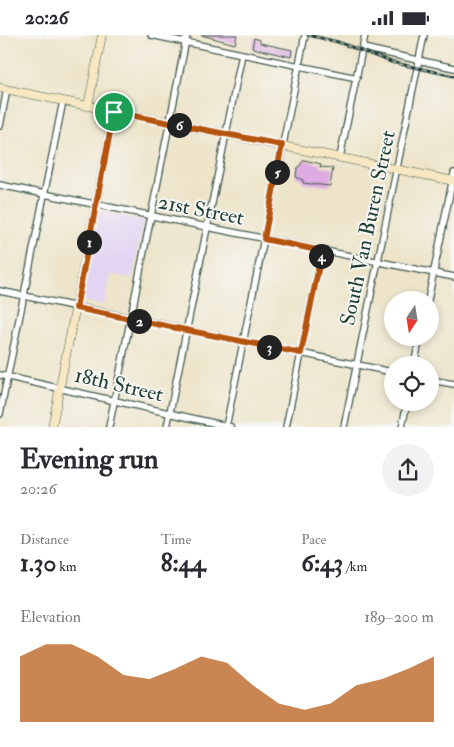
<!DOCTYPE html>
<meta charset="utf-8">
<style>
:root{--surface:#fff;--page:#f2f2f3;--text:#2b2b33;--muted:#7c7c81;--accent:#b45309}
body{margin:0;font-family:"IM FELL Double Pica",serif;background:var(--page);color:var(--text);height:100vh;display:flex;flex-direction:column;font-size:19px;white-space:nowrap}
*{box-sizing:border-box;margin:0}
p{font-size:16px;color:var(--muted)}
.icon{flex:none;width:28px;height:28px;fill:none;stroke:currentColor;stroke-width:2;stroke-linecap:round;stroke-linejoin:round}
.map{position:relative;height:392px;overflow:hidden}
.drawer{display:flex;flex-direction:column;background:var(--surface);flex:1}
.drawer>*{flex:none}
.needle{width:32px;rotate:192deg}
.controls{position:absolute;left:384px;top:256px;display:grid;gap:10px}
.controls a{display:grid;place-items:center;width:55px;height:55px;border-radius:50%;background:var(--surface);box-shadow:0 2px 8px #0003;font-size:25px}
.pin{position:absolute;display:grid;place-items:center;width:42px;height:42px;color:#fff;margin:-21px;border:2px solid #fff;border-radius:50%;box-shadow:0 1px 5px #0007}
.km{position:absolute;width:25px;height:25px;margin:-12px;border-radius:50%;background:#222;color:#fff;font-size:14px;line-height:25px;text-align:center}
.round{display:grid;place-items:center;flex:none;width:52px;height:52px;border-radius:26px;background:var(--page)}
.headline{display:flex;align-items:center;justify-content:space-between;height:85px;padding:0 20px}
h1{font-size:28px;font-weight:800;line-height:38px}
.figures{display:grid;grid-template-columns:repeat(3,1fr);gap:8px;height:85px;padding:5px 20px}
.figures div{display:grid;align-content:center}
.figures b{font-size:25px;font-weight:800}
.figures small{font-size:14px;font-weight:400}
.figures p{font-size:14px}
.chart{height:140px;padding:10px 20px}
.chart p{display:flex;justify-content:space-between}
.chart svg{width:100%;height:90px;margin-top:5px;fill:var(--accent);opacity:.7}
.status{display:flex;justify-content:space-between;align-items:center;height:35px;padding:0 25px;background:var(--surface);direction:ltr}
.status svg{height:14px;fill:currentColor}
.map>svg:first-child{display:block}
.built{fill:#e2d4f3}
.building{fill:#deabe2}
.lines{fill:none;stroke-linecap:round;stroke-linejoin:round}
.street-casing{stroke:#3e564a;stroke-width:8}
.secondary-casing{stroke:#3e564a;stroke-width:9}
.street{stroke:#fff;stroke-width:5.5}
.secondary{stroke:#f7e8c3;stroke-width:8}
.rail-casing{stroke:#1f3d34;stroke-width:3}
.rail{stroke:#f6f6f2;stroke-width:1;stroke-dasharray:4;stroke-linecap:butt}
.route-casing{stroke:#fff;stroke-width:10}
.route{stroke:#b45309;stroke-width:6}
.labels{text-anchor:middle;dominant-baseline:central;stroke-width:4;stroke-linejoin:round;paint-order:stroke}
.street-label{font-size:21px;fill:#1f3d34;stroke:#f6f6f2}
</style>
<div class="status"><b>20:26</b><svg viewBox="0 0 49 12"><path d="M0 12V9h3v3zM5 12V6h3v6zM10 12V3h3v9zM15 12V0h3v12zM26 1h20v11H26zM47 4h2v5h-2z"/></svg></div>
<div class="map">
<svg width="454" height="392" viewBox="0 0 454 392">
<rect width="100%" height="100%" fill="#f6f6f2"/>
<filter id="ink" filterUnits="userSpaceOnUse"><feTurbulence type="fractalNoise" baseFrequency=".02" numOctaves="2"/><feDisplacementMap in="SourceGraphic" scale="10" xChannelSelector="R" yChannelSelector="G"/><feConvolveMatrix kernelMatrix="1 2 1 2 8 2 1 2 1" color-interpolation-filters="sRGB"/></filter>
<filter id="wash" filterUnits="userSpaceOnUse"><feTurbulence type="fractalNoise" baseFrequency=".0096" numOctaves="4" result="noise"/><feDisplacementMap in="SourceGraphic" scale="20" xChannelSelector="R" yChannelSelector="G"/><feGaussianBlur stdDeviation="1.12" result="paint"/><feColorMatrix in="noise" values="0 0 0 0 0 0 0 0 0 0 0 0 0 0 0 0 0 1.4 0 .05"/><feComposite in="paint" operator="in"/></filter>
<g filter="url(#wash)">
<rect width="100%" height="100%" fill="#ede4c9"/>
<path class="built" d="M 99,176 L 144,185 L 132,243 L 110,239 L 104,270 L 82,266 Z"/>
<g id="blocks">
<path class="building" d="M 201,0 L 237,0 L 235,9 Z
M 254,3 L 260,5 L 260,8 L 292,15 L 291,22 L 252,13 Z
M 304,125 L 321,129 L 320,132 L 333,133 L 330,151 L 303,148 L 303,145 L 296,142 L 297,134 Z"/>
</g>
</g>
<g filter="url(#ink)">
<use href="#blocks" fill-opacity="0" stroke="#3e564a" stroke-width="1"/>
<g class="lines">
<g class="street-casing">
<path id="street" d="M 151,0 L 357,43
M 363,13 L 454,33
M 0,91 L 7,54
M 340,122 L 365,0
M 0,150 L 454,242
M 0,256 L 392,337
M 428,265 L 454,138
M 414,330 L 420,302
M 0,340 L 231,392
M 430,345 L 454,349
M 0,379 L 63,66
M 109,392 L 187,0
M 167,392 L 242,19
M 226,392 L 305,0
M 286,392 L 322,216
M 344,392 L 424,0
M 402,392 L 407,368"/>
</g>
<g class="secondary-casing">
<path id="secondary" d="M 0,53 L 454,146
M 88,71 L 102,0
M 52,392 L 114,77"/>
</g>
<use href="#street" class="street"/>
<use href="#secondary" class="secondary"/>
<g class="rail-casing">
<path id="rail" d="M 308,0 L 338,7 L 391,27 L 454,41"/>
</g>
<use href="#rail" class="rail"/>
</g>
</g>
<g class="lines" filter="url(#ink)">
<g class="route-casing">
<path id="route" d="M 114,77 L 282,110 L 264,204 L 322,216 L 301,318 L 76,273 Z"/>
</g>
<use href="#route" class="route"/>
</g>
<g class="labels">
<g class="street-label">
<text transform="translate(201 175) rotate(11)">21st Street</text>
<text transform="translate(368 193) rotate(-78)">South Van Buren Street</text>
<text transform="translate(119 350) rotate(13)">18th Street</text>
</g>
</g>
</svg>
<div class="controls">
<a><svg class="needle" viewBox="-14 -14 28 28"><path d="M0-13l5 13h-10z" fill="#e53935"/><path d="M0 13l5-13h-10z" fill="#7c7c81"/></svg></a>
<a><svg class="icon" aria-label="locate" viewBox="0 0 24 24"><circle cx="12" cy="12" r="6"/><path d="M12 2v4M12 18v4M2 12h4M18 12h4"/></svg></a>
</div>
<div class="pin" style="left:114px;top:77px;background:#1e9e55"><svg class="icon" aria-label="arrive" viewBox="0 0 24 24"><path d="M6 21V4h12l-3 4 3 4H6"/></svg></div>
<b class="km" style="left:89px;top:207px">1</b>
<b class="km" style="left:139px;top:286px">2</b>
<b class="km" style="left:269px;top:312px">3</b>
<b class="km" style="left:321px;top:221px">4</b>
<b class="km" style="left:277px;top:137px">5</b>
<b class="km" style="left:179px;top:90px">6</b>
</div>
<section class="drawer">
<div class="headline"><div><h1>Evening run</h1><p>20:26</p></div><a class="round"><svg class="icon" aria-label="share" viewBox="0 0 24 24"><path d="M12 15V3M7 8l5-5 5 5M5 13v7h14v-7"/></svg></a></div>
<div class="figures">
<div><p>Distance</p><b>1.30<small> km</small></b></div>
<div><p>Time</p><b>8:44</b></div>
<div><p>Pace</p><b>6:43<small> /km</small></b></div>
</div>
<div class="chart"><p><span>Elevation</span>189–200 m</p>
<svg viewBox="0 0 160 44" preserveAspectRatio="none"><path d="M0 44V12L10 6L20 6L30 12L40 21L50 23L60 18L70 12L80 15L90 26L100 35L110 38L120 35L130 26L140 23L150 18L160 12V44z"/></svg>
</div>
</section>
